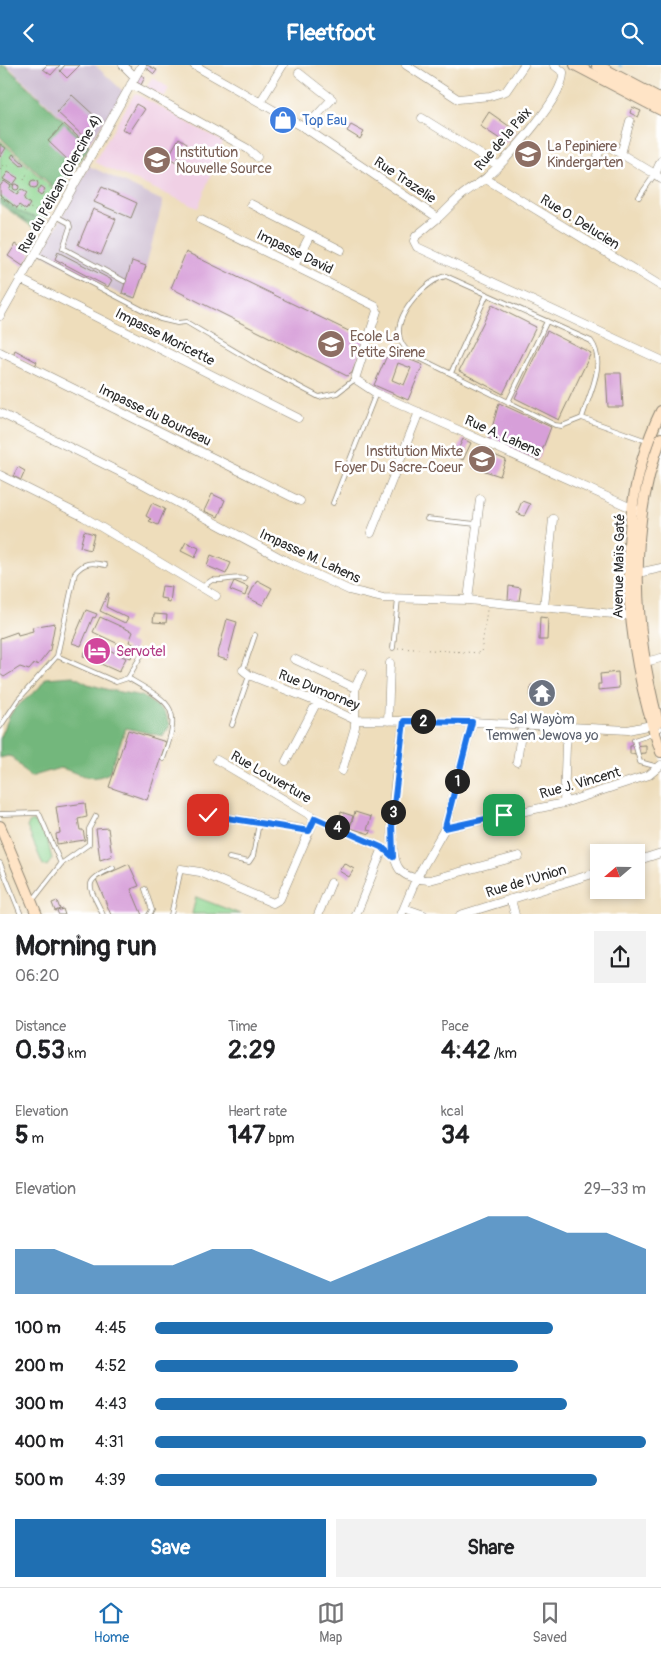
<!DOCTYPE html>
<meta charset="utf-8">
<style>
:root{--surface:#fff;--page:#f2f2f2;--text:#202124;--muted:#757577;--line:#e0e0e0;--accent:#1f6fb2}
body{margin:0;font-family:Pangolin,sans-serif;background:var(--page);color:var(--text);height:100vh;display:flex;flex-direction:column;font-size:19px;white-space:nowrap}
*{box-sizing:border-box;margin:0}
p{font-size:16px;color:var(--muted)}
.icon{flex:none;width:28px;height:28px;fill:none;stroke:currentColor;stroke-width:2;stroke-linecap:round;stroke-linejoin:round}
.map{position:relative;height:849px;overflow:hidden}
.sheet{display:flex;flex-direction:column;background:var(--surface);flex:1}
.sheet>*{flex:none}
.needle{width:32px;rotate:250deg}
.fabs{position:absolute;left:590px;top:779px;display:grid;gap:10px}
.fabs a{display:grid;place-items:center;width:55px;height:55px;border-radius:0px;background:var(--surface);box-shadow:0 2px 8px #0003;font-size:25px}
.pin{position:absolute;display:grid;place-items:center;width:42px;height:42px;color:#fff;margin:-21px;border-radius:10px;box-shadow:0 2px 8px #0006}
.km{position:absolute;width:25px;height:25px;margin:-12px;border-radius:50%;background:#222;color:#fff;font-size:14px;line-height:25px;text-align:center}
.round{display:grid;place-items:center;flex:none;width:52px;height:52px;border-radius:0px;background:var(--page)}
.head{display:flex;align-items:center;justify-content:space-between;height:85px;padding:0 15px}
h1{font-size:28px;font-weight:700;line-height:38px}
.figures{display:grid;grid-template-columns:repeat(3,1fr);gap:8px;height:85px;padding:5px 15px}
.figures div{display:grid;align-content:center}
.figures b{font-size:25px;font-weight:700}
.figures small{font-size:14px;font-weight:400}
.figures p{font-size:14px}
.chart{height:140px;padding:10px 15px}
.chart p{display:flex;justify-content:space-between}
.chart svg{width:100%;height:90px;margin-top:5px;fill:var(--accent);opacity:.7}
.cta{display:flex;gap:10px;margin-top:auto;padding:10px 15px}
.cta a{flex:1;height:58px;border-radius:0px;background:var(--accent);color:#fff;font-size:20px;font-weight:700;line-height:58px;text-align:center}
.cta a+a{background:var(--page);color:var(--text)}
ul{padding:0 15px;list-style:none;font-size:16px}
li{display:grid;grid-template-columns:80px 60px 1fr;align-items:center;height:38px}
li i{height:12px;border-radius:6px;background:var(--accent)}
header{display:flex;justify-content:space-between;align-items:center;height:65px;padding:0 15px;background:var(--accent);color:#fff;font-size:22px;font-weight:700}
.tabs{display:flex;justify-content:space-around;align-items:center;height:70px;border-top:1px solid var(--line);background:var(--surface);font-size:14px;color:var(--muted)}
.tabs a{display:grid;justify-items:center;gap:2px}
.tabs .current{color:var(--accent)}
.map>svg:first-child{display:block}
.built{fill:#f0d0e5}
.industrial{fill:#cebed2}
.green{fill:#8fd691;stroke:#5d805e}
.forest{fill:#73b77b;stroke:#4f7153}
.lines{fill:none;stroke-linecap:round;stroke-linejoin:round}
.stream{stroke:#61b4dc;stroke-width:2.5}
.building{fill:#d79fd9;fill-rule:evenodd}
.lane-casing{stroke:#8c8473;stroke-width:5.5}
.street-casing{stroke:#8c8473;stroke-width:9}
.secondary-casing{stroke:#8c8473;stroke-width:12}
.path{stroke:#8c8473;stroke-width:1;stroke-dasharray:1 4;stroke-linecap:butt}
.lane{stroke:#fff;stroke-width:4}
.street{stroke:#fff;stroke-width:8}
.secondary{stroke:#ffe4c6;stroke-width:10}
.route-casing{stroke:#fff;stroke-width:10}
.route{stroke:#1a73e8;stroke-width:6}
.labels{text-anchor:middle;dominant-baseline:central;stroke-width:5;stroke-linejoin:round;paint-order:stroke}
.shop-label{font-size:14px;fill:#366cbe;stroke:#fff;text-anchor:start}
.street-label{font-size:14px;fill:#2b2b2b;stroke:#fff}
.education-label{font-size:14px;fill:#785e54;stroke:#fff;text-anchor:start}
.hotel-label{font-size:14px;fill:#b23c85;stroke:#fff;text-anchor:start}
.worship-label{font-size:14px;fill:#5b616d;stroke:#fff}
</style>
<header><svg class="icon" aria-label="back" viewBox="0 0 24 24"><path d="M15 5l-7 7 7 7"/></svg>Fleetfoot<svg class="icon" aria-label="search" viewBox="0 0 24 24"><circle cx="10" cy="10" r="6"/><path d="M15 15l6 6"/></svg></header>
<div class="map">
<svg width="661" height="850" viewBox="0 0 661 850">
<rect width="100%" height="100%" fill="#fff"/>
<filter id="ink" filterUnits="userSpaceOnUse"><feTurbulence type="fractalNoise" baseFrequency=".02" numOctaves="2"/><feDisplacementMap in="SourceGraphic" scale="10" xChannelSelector="R" yChannelSelector="G"/><feConvolveMatrix kernelMatrix="1 2 1 2 8 2 1 2 1" color-interpolation-filters="sRGB"/></filter>
<filter id="wash" filterUnits="userSpaceOnUse"><feTurbulence type="fractalNoise" baseFrequency=".0096" numOctaves="4" result="noise"/><feDisplacementMap in="SourceGraphic" scale="20" xChannelSelector="R" yChannelSelector="G"/><feGaussianBlur stdDeviation="1.12" result="paint"/><feColorMatrix in="noise" values="0 0 0 0 0 0 0 0 0 0 0 0 0 0 0 0 0 1.4 0 .05"/><feComposite in="paint" operator="in"/></filter>
<g filter="url(#wash)">
<rect width="100%" height="100%" fill="#edb"/>
<path class="built" d="M 152,12 L 169,23 L 164,32 L 147,22 Z
M 135,28 L 223,77 L 198,143 L 94,97 Z"/>
<path class="industrial" d="M 7,0 L 95,0 L 124,27 L 89,79 Z
M 89,101 L 163,136 L 146,201 L 133,236 L 42,189 Z"/>
<path class="green" d="M 0,75 L 58,129 L 38,166 L 0,139 Z
M 33,756 L 47,774 L 52,794 L 47,801 L 43,800 L 27,762 L 29,758 Z
M 196,832 L 240,849 L 192,849 Z"/>
<path class="forest" d="M 0,0 L 5,0 L 90,81 L 58,127 L 0,72 Z
M 0,134 C 11,141 27,154 41,152 L 42,154 L 35,159 L 26,156 L 0,137 Z
M 73,611 L 88,619 L 109,625 L 142,631 L 165,647 L 170,661 L 163,671 L 126,663 L 109,708 C 88,719 79,707 60,703 L 30,712 L 12,692 L 8,691 L 0,693 L 0,674 L 9,652 L 14,644 L 39,623 L 46,613 Z"/>
<g class="lines">
<path class="stream" d="M 619,0 L 621,1"/>
</g>
<g id="blocks">
<path class="building" d="M 47,0 L 60,0 L 51,10 L 43,4 Z
M 65,0 L 80,0 L 67,13 L 60,6 Z
M 147,0 L 157,5 L 154,9 L 145,2 Z
M 139,9 L 145,12 L 141,20 L 135,16 Z
M 72,30 L 97,53 L 84,72 L 57,47 Z
M 136,39 L 145,44 L 129,68 L 122,64 Z
M 632,42 L 641,46 L 638,52 L 630,48 Z
M 489,47 L 516,66 L 506,78 L 480,61 Z
M 64,59 L 88,81 L 71,98 L 48,76 Z
M 351,60 L 364,67 L 360,74 L 347,66 Z
M 179,73 L 187,78 L 176,97 L 168,92 Z
M 0,79 L 6,83 L 0,92 Z
M 526,81 L 538,88 L 539,92 L 534,99 L 521,90 Z
M 13,89 L 24,99 L 21,101 L 11,92 Z
M 8,107 L 18,113 L 13,120 L 3,114 Z
M30 119a4 4 0 1 1 8 0a4 4 0 1 1-8 0Z
M 4,116 L 11,121 L 9,124 L 17,130 L 21,124 L 27,128 L 24,134 L 30,139 L 26,145 L 19,140 L 17,143 L 0,130 L 0,121 Z
M13 122a3 3 0 1 1 6 0a3 3 0 1 1-6 0Z
M 41,121 L 45,124 L 41,131 L 37,128 Z
M 102,122 L 137,138 L 131,153 L 94,137 Z
M 93,144 L 116,154 L 101,190 L 78,180 Z
M 16,179 L 31,189 L 23,201 L 8,191 Z
M 58,187 L 112,215 L 108,222 L 55,194 Z
M 186,187 L 365,274 L 352,308 L 347,311 L 171,223 Z
M 132,196 L 146,201 L 135,233 L 122,228 Z
M 492,240 L 536,262 L 503,329 L 459,306 Z
M 547,266 L 591,288 L 559,355 L 515,333 Z
M 15,285 L 37,297 L 35,301 L 13,290 Z
M 389,286 L 423,300 L 408,335 L 374,320 ZM 398,298 L 411,303 L 404,320 L 392,315 Z
M 606,308 L 621,308 L 623,342 L 608,342 Z
M 499,338 L 551,362 L 538,396 L 488,377 Z
M 463,374 L 471,378 L 463,395 L 455,391 Z
M 480,384 L 506,395 L 500,411 L 473,402 Z
M 18,402 L 25,406 L 21,415 L 13,411 Z
M 212,429 L 225,435 L 218,452 L 204,446 Z
M 522,436 L 530,439 L 524,451 L 517,448 Z
M 152,438 L 165,444 L 158,460 L 149,456 L 151,454 L 146,451 Z
M 84,466 L 94,469 L 90,485 L 80,482 Z
M 186,477 L 199,483 L 195,493 L 181,486 Z
M 211,490 L 231,498 L 226,509 L 207,501 Z
M 257,515 L 272,523 L 263,540 L 248,533 Z
M 234,516 L 248,522 L 245,531 L 230,525 Z
M 162,521 L 172,522 L 170,538 L 166,537 L 167,534 L 160,533 Z
M 509,521 L 521,523 L 519,536 L 508,535 Z
M 108,528 L 109,528 L 106,542 L 128,553 L 125,558 L 100,546 Z
M 86,545 L 97,549 L 95,553 L 93,552 L 81,581 L 72,578 Z
M 154,549 L 167,550 L 166,558 L 153,557 Z
M 100,552 L 133,567 L 129,577 L 136,580 L 131,593 L 124,590 L 127,583 L 93,567 Z
M 540,552 L 548,553 L 547,575 L 539,575 Z
M 227,554 L 237,557 L 227,595 L 217,592 Z
M 55,558 L 50,585 L 38,600 L 35,598 L 29,605 L 20,602 L 4,612 L 0,609 L 0,573 L 17,567 L 18,570 L 33,566 L 32,562 Z
M 90,576 L 126,593 L 119,607 L 83,591 Z
M 618,607 L 619,623 L 598,625 L 598,619 L 601,619 L 600,609 Z
M 531,620 L 554,622 L 553,635 L 530,633 Z
M 128,665 L 166,677 L 147,735 L 109,722 Z
M 646,680 L 646,688 L 630,689 L 630,681 Z
M 85,738 L 87,752 L 78,754 L 80,765 L 83,765 L 85,775 L 57,779 L 56,769 L 60,768 L 56,742 Z
M 341,747 L 353,751 L 349,763 L 338,760 Z
M 355,747 L 371,752 L 367,765 L 371,766 L 370,769 L 350,763 Z
M 108,763 L 112,791 L 100,795 L 96,764 Z
M 344,798 L 354,804 L 349,812 L 339,806 Z
M 129,799 L 139,821 L 131,824 L 142,850 L 111,850 L 96,814 Z
M 57,836 L 60,844 L 55,846 L 52,838 Z
M 63,844 L 65,850 L 59,850 L 57,846 Z"/>
</g>
</g>
<g filter="url(#ink)">
<use href="#blocks" fill-opacity="0" stroke="#8c8473" stroke-width="1"/>
<g class="lines">
<g class="lane-casing">
<path id="lane" d="M 639,132 L 655,109
M 56,151 L 69,158 L 70,162 L 63,183 L 124,216
M 35,189 L 160,254 L 177,258 L 186,257 L 262,302 L 319,332 L 337,328 L 355,314
M 451,308 L 487,229
M 508,337 L 547,256
M 582,353 C 589,329 607,298 591,276 L 446,211 C 427,215 398,246 399,268 C 399,276 404,282 409,288 L 555,360 L 562,361 L 582,353 L 647,376
M 333,438 L 376,328
M 427,454 L 476,459
M 202,522 L 212,515 C 224,517 233,511 245,514
M 393,583 L 398,534
M 57,591 L 116,617 L 128,613 L 143,587
M 243,605 L 255,570
M 128,613 C 173,639 182,642 163,694
M 232,660 L 249,611
M 0,662 L 18,635 L 57,591 L 75,508 C 84,497 91,497 105,500
M 660,664 L 661,663
M 655,668 L 634,675 L 640,697 L 658,702
M 0,749 L 39,748 L 61,799 L 33,835
M 229,793 L 249,797 L 253,791 L 259,758
M 0,798 L 21,850
M 61,799 L 89,779 L 89,764 L 96,751
M 145,824 L 152,845 L 149,850
M 103,850 C 90,821 80,817 113,803
M 171,850 L 181,804"/>
</g>
<g class="street-casing">
<path id="street" d="M 123,0 L 134,11
M 194,0 L 305,63 L 438,153 L 416,171 L 414,176 L 417,182 L 661,295
M 406,0 L 458,34 L 490,31 L 506,26 L 524,0
M 299,8 L 332,34 L 305,63
M 131,19 L 248,84 L 257,92
M 261,36 L 283,0
M 422,53 L 499,101
M 621,89 L 630,56
M 661,96 L 655,109 L 661,114
M 595,99 L 601,82 L 606,80 L 655,109
M 486,114 L 661,221
M 251,139 L 341,185
M 438,153 C 448,144 456,134 466,127 C 474,121 482,117 488,111 C 507,94 565,31 563,7 L 554,0
M 201,155 L 375,241 L 377,246 L 355,314 L 376,328 L 636,445
M 294,201 L 310,170
M 20,214 L 298,353
M 0,251 L 142,0
M 0,287 L 300,436
M 0,348 L 124,409 L 288,497 L 349,525 L 383,533 L 468,535 L 634,551
M 0,410 L 84,452 L 216,531
M 371,468 L 419,347
M 638,508 L 661,503
M 468,535 L 480,434
M 544,542 L 553,454
M 294,594 L 355,623
M 645,597 L 661,593
M 243,605 L 249,610 L 317,637 L 355,655 L 472,657 L 628,665 L 656,659
M 388,656 L 390,598
M 404,656 C 400,685 381,786 401,806 C 409,814 420,814 430,815 L 519,791
M 217,695 L 315,753 L 383,783 L 393,792
M 286,696 L 317,637
M 517,697 L 522,660
M 342,706 L 355,662 L 355,623 L 362,608
M 564,738 L 566,680 L 569,663
M 208,750 L 309,765
M 445,763 L 564,738 L 649,710 L 661,700
M 636,796 L 661,788
M 181,804 L 200,807 L 273,838 L 280,834 L 315,753
M 511,834 L 515,850
M 404,843 L 424,850
M 318,850 L 331,818
M 356,850 L 383,783
M 401,850 L 416,814 L 445,763 L 472,657
M 460,850 L 599,807"/>
</g>
<g class="secondary-casing">
<path id="secondary" d="M 575,0 L 661,45
M 597,0 L 661,34
M 661,346 C 611,448 625,583 661,687
M 658,657 C 634,566 627,462 661,373
M 0,761 L 37,850"/>
</g>
<path class="path" d="M 0,105 L 4,100 L 9,101
M 24,115 L 28,107
M 0,132 L 17,144 L 19,142 L 25,147 L 28,142 L 38,147
M 398,583 L 481,588 L 487,545"/>
<use href="#lane" class="lane"/>
<use href="#street" class="street"/>
<use href="#secondary" class="secondary"/>
</g>
</g>
<g class="lines" filter="url(#ink)">
<g class="route-casing">
<path id="route" d="M 208,750 L 309,766 L 315,753 L 383,783 L 393,792 L 392,757 L 404,656 L 472,657 L 445,763 L 504,750"/>
</g>
<use href="#route" class="route"/>
</g>
<defs>
<g id="shop-disc" transform="scale(1.4375)"><circle r="9.5" fill="#3f7fe0" stroke="#fff"/><path d="M-5-2.5h2.3a2.7 3.5 0 0 1 5.4 0H5L5.5 6h-11ZM-1.5-2.5h3a1.5 2.3 0 0 0-3 0Z" fill="#fff"/></g>
<g id="school-disc" transform="scale(1.4375)"><circle r="9.5" fill="#8d6e63" stroke="#fff"/><path d="M0-5L7-2L0 1L-7-2ZM-4 1L0 2.5L4 1V4Q0 6-4 4Z" fill="#fff"/></g>
<g id="hotel-disc" transform="scale(1.4375)"><circle r="9.5" fill="#d1479c" stroke="#fff"/><path d="M-6-4.5h1.5V1H6V5H4.5V3h-9V5H-6ZM-4 0a1.8 1.8 0 1 1 3.6 0ZM.5 0V-2.5h3Q6-2.5 6 0Z" fill="#fff"/></g>
<g id="temple-disc" transform="scale(1.4375)"><circle r="9.5" fill="#6b7280" stroke="#fff"/><path d="M0-6L5-2H3V0L6.5 2.5H4V6H1.5V3h-3V6H-4V2.5H-6.5L-3 0V-2H-5Z" fill="#fff"/></g>
</defs>
<g fill-rule="evenodd">
<use href="#shop-disc" x="283" y="55"/>
<use href="#school-disc" x="528" y="89"/>
<use href="#school-disc" x="157" y="95"/>
<use href="#school-disc" x="331" y="279"/>
<use href="#school-disc" x="482" y="394"/>
<use href="#hotel-disc" x="97" y="586"/>
<use href="#temple-disc" x="542" y="628"/>
</g>
<g class="labels">
<g class="shop-label">
<text x="302" y="55">Top Eau</text>
</g>
<g class="street-label">
<text transform="translate(503 74) rotate(-49)">Rue de la Paix</text>
<text transform="translate(405 115) rotate(34)">Rue Trazelie</text>
<text transform="translate(60 119) rotate(-61)">Rue du Pélican (Clercine 4)</text>
<text transform="translate(580 157) rotate(32)">Rue O. Delucien</text>
<text transform="translate(295 187) rotate(26)">Impasse David</text>
<text transform="translate(165 272) rotate(27)">Impasse Moricette</text>
<text transform="translate(155 350) rotate(26)">Impasse du Bourdeau</text>
<text transform="translate(503 371) rotate(24)">Rue A. Lahens</text>
<text transform="translate(310 491) rotate(25)">Impasse M. Lahens</text>
<text transform="translate(619 501) rotate(-89)">Avenue Maïs Gaté</text>
<text transform="translate(319 625) rotate(22)">Rue Dumorney</text>
<text transform="translate(271 712) rotate(30)">Rue Louverture</text>
<text transform="translate(580 718) rotate(-16)">Rue J. Vincent</text>
<text transform="translate(526 816) rotate(-17)">Rue de l'Union</text>
</g>
<g class="education-label">
<text x="547" y="81">La Pepiniere<tspan x="547" dy="16">Kindergarten</tspan></text>
<text x="176" y="87">Institution<tspan x="176" dy="16">Nouvelle Source</tspan></text>
<text x="350" y="271">Ecole La<tspan x="350" dy="16">Petite Sirene</tspan></text>
<text x="463" y="386" text-anchor="end">Institution Mixte<tspan x="463" dy="16">Foyer Du Sacre-Coeur</tspan></text>
</g>
<g class="hotel-label">
<text x="116" y="586">Servotel</text>
</g>
<g class="worship-label">
<text x="542" y="654">Sal Wayòm<tspan x="542" dy="16">Temwen Jewova yo</tspan></text>
</g>
</g>
</svg>
<div class="fabs">
<a><svg class="needle" viewBox="-14 -14 28 28"><path d="M0-13l5 13h-10z" fill="#e53935"/><path d="M0 13l5-13h-10z" fill="#757577"/></svg></a>
</div>
<div class="pin" style="left:504px;top:750px;background:#1e9e55"><svg class="icon" aria-label="arrive" viewBox="0 0 24 24"><path d="M6 21V4h12l-3 4 3 4H6"/></svg></div>
<div class="pin" style="left:208px;top:750px;background:#d93025"><svg class="icon" aria-label="check" viewBox="0 0 24 24"><path d="M5 12l5 5 9-10"/></svg></div>
<b class="km" style="left:457px;top:716px">1</b>
<b class="km" style="left:423px;top:656px">2</b>
<b class="km" style="left:393px;top:747px">3</b>
<b class="km" style="left:337px;top:762px">4</b>
</div>
<section class="sheet">
<div class="head"><div><h1>Morning run</h1><p>06:20</p></div><a class="round"><svg class="icon" aria-label="share" viewBox="0 0 24 24"><path d="M12 15V3M7 8l5-5 5 5M5 13v7h14v-7"/></svg></a></div>
<div class="figures">
<div><p>Distance</p><b>0.53<small> km</small></b></div>
<div><p>Time</p><b>2:29</b></div>
<div><p>Pace</p><b>4:42<small> /km</small></b></div>
</div>
<div class="figures">
<div><p>Elevation</p><b>5<small> m</small></b></div>
<div><p>Heart rate</p><b>147<small> bpm</small></b></div>
<div><p>kcal</p><b>34</b></div>
</div>
<div class="chart"><p><span>Elevation</span>29–33 m</p>
<svg viewBox="0 0 160 44" preserveAspectRatio="none"><path d="M0 44V22L10 22L20 30L30 30L40 30L50 22L60 22L70 30L80 38L90 30L100 22L110 14L120 6L130 6L140 14L150 14L160 22V44z"/></svg>
</div>
<ul>
<li><b>100 m</b>4:45<i style="width:81%"></i></li>
<li><b>200 m</b>4:52<i style="width:74%"></i></li>
<li><b>300 m</b>4:43<i style="width:84%"></i></li>
<li><b>400 m</b>4:31<i style="width:100%"></i></li>
<li><b>500 m</b>4:39<i style="width:90%"></i></li>
</ul>
<div class="cta"><a>Save</a><a>Share</a></div>
</section>
<nav class="tabs">
<a class="current"><svg class="icon" aria-label="home" viewBox="0 0 24 24"><path d="M3 11l9-7 9 7M6 9v11h12V9"/></svg>Home</a>
<a><svg class="icon" aria-label="map" viewBox="0 0 24 24"><path d="M3 6l6-2 6 2 6-2v14l-6 2-6-2-6 2zM9 4v14M15 6v14"/></svg>Map</a>
<a><svg class="icon" aria-label="saved" viewBox="0 0 24 24"><path d="M7 4h10v16l-5-4-5 4z"/></svg>Saved</a>
</nav>
